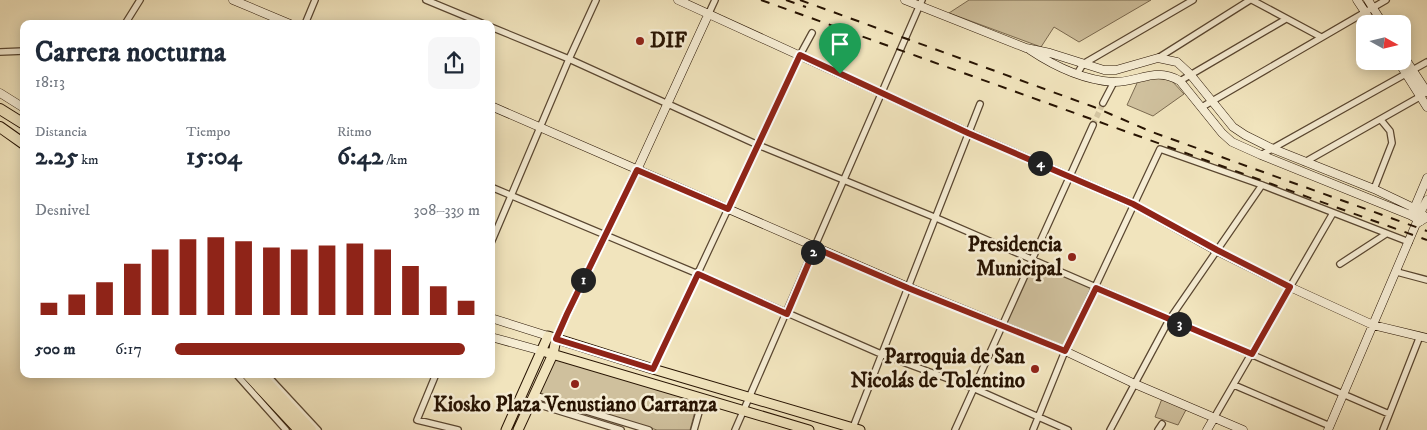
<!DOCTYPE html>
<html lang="es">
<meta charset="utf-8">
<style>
:root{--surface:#fff;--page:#f6f6f7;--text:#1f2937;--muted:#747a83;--accent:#8f2418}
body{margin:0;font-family:"IM FELL DW Pica",serif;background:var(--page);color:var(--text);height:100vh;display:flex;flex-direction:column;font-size:19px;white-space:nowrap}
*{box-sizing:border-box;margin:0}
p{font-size:16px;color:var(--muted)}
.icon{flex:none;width:28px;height:28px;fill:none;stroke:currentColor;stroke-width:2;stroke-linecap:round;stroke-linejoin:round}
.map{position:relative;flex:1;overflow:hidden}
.sheet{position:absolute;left:20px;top:20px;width:475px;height:358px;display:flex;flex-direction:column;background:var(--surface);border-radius:10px;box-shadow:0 2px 12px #0003}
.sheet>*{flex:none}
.needle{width:32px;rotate:98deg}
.fabs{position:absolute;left:1356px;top:15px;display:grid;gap:10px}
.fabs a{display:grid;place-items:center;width:55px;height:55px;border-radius:10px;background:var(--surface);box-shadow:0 2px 12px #0003;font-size:25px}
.pin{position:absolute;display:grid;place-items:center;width:42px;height:42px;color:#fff;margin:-51px -21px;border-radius:50% 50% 50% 0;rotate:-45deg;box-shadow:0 0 5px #0007}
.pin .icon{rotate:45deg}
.km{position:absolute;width:25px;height:25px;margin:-12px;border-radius:50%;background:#222;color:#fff;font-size:14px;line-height:25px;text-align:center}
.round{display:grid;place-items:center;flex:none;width:52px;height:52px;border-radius:10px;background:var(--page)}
.headline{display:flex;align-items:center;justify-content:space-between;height:85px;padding:0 15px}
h1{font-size:28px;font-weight:800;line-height:38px}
.metrics{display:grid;grid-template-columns:repeat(3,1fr);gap:8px;height:85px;padding:5px 15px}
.metrics div{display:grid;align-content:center}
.metrics b{font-size:25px;font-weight:800}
.metrics small{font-size:14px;font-weight:400}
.metrics p{font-size:14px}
.chart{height:140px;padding:10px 15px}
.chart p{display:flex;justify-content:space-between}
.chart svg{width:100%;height:90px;margin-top:5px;stroke:var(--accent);stroke-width:6}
ul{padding:0 15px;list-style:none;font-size:16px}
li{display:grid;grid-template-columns:80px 60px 1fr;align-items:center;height:38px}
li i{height:12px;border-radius:6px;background:var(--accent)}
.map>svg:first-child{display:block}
.green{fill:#cfc09d;stroke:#7b6a50}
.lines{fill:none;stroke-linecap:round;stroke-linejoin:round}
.street-tunnel{stroke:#d3c5a1;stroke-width:5.5;stroke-dasharray:5.5 3;stroke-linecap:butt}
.street-casing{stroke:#5a4731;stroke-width:8}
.secondary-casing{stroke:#271302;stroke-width:9}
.primary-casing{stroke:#271302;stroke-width:11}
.highway-casing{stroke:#271302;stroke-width:12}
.street{stroke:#f6edd4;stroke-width:5.5}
.secondary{stroke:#f6edd4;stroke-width:8}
.primary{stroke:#f1e4bd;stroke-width:9}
.highway{stroke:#f1e4bd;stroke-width:10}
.rail{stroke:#271302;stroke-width:2;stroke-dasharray:9 9;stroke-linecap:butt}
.route-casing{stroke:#fff;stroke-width:10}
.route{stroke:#8f2418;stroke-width:6}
.poi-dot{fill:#8f2418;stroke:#f6edd4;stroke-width:2}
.labels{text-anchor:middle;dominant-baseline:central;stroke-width:5;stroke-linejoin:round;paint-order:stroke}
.poi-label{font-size:21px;font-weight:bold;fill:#271302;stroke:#f6edd4;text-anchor:end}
</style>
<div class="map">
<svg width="1427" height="430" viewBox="0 0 1427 430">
<rect width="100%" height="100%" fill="#f1e4bd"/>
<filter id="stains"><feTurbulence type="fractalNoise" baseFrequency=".004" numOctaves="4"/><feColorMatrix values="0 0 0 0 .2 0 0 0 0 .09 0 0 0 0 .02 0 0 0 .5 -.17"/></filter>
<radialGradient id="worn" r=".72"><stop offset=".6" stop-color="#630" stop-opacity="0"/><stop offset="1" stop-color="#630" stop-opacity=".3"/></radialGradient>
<path class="green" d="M 969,0 L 1151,0 L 1079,42 L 1054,27 L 1041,47 L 949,13 Z
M 1155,78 L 1171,80 L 1184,94 L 1153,116 L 1127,105 L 1138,81 Z
M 1033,261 L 1095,288 L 1065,350 L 1004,325 Z
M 555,357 L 698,400 L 690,430 L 657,430 L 539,393 Z
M 1163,396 L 1188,406 L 1178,425 L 1155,417 Z"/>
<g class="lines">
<path class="street-tunnel" d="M 1093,125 L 1103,103"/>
<g class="street-casing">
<path id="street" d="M 426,0 L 484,24
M 1252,0 L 1321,37
M 709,13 L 715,0
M 125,24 L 140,0
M 305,24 L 315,0
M 491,27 L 569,59 L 758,145 L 934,217 L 1389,414
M 0,52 L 24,51
M 1158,58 L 1250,0
M 1077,74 L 1083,64 L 1193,0
M 1180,81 L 1286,19
M 1103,103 L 1114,82
M 1202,107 L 1386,0
M 1261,155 L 1427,62
M 1305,162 L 1423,95
M 491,187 L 698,274 L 881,354 L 973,388 L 1068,430
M 1374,189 L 1392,143 L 1390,131 L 1381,120
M 491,243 L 569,59 L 596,0
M 1340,264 L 1386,234
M 1397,272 L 1427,280
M 653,369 L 800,55 L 812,33
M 236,374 L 286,430
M 266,374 L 318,430
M 436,374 L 417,420 L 458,430
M 1234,385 L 1330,426
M 534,395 L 649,430
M 530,402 L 621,430
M 1214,418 L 1333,213
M 694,430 L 703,398
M 735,430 L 922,0
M 852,430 L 980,104
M 955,430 L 1093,125
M 1033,430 L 1065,351 L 1160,149 L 1262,185 L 1409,242
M 1110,430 L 1169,320 L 1262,185
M 1158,430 L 1162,424
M 1383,430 L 1420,336"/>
</g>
<g class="secondary-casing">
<path id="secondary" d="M 233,0 L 290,24
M 678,0 L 969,133 L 1133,204 L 1217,251 L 1290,287 L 1373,325 L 1427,338
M 905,0 L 1026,48 L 1050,53 L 1104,70 L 1116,70 L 1158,58 L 1177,62 L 1190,74 L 1233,127 L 1245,135 L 1271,148 L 1374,189 L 1414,208 L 1427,218
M 1357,0 L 1373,24
M 1368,0 L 1383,24
M 1030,50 C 1054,66 1084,80 1113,82 C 1138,83 1155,66 1180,81 L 1222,133 L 1232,142 L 1261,155 L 1410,215 L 1421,221
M 1402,54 L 1427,92
M 1398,61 L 1427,107
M 0,93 L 24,108
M 491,106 L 908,287 L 1065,351 L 1135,384 L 1243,430
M 1413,211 L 1427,178
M 1419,215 L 1427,200
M 491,318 L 548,336
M 491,337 L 542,351
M 556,339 L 567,314 L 637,170 L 709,13
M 1207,430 L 1214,418
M 1328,430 L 1416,224 L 1424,219"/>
</g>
<g class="primary-casing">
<path id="primary" d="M 542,351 L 809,430
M 506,430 L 548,336 L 653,369 L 860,430
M 518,430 L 553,354 L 556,339"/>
</g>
<g class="highway-casing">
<path id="highway" d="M 0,109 L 24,124
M 0,127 L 24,144
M 247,374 L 299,430
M 259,374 L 311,430"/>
</g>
<use href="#street" class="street"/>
<use href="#secondary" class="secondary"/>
<use href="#primary" class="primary"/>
<use href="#highway" class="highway"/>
<path class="rail" d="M 761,0 L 1427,240
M 786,0 L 806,7
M 800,0 L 1094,107 L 1152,132 L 1427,231"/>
</g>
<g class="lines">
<g class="route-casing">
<path id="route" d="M 800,55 L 968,133 L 1133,204 L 1217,250 L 1290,287 L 1252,354 L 1096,288 L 1065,351 L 908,288 L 815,248 L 787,314 L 698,274 L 653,369 L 556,339 L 567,314 L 637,170 L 728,209 Z"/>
</g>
<use href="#route" class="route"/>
</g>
<g class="poi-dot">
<circle cx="640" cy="41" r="5"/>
<circle cx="1072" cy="257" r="5"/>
<circle cx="1035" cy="369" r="5"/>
<circle cx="575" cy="384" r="5"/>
</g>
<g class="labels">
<g class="poi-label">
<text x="650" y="41" text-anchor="start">DIF</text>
<text x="1062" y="245">Presidencia<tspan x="1062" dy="24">Municipal</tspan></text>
<text x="1025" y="357">Parroquia de San<tspan x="1025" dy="24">Nicolás de Tolentino</tspan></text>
<text x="575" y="405" text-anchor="middle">Kiosko Plaza Venustiano Carranza</text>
</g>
</g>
<rect width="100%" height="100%" filter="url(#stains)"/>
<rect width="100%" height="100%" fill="url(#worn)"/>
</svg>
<div class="fabs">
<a><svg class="needle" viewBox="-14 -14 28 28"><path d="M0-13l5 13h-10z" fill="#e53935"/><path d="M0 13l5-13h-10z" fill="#747a83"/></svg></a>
</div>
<div class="pin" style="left:840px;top:74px;background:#1e9e55"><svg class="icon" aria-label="arrive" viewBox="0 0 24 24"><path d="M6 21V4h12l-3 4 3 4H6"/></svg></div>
<b class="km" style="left:583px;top:280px">1</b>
<b class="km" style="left:813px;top:252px">2</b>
<b class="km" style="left:1179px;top:324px">3</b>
<b class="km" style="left:1040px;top:163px">4</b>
<section class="sheet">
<div class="headline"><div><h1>Carrera nocturna</h1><p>18:13</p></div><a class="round"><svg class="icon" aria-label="share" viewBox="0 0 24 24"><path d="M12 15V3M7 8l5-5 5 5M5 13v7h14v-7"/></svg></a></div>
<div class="metrics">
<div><p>Distancia</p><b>2.25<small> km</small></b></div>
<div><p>Tiempo</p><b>15:04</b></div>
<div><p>Ritmo</p><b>6:42<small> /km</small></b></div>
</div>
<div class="chart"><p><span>Desnivel</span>308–339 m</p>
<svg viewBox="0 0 160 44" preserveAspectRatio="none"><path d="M5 44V38M15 44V34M25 44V28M35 44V19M45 44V12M55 44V7M65 44V6M75 44V8M85 44V11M95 44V12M105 44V10M115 44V9M125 44V12M135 44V20M145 44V30M155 44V37"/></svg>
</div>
<ul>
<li><b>500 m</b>6:17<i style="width:95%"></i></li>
</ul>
</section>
</div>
